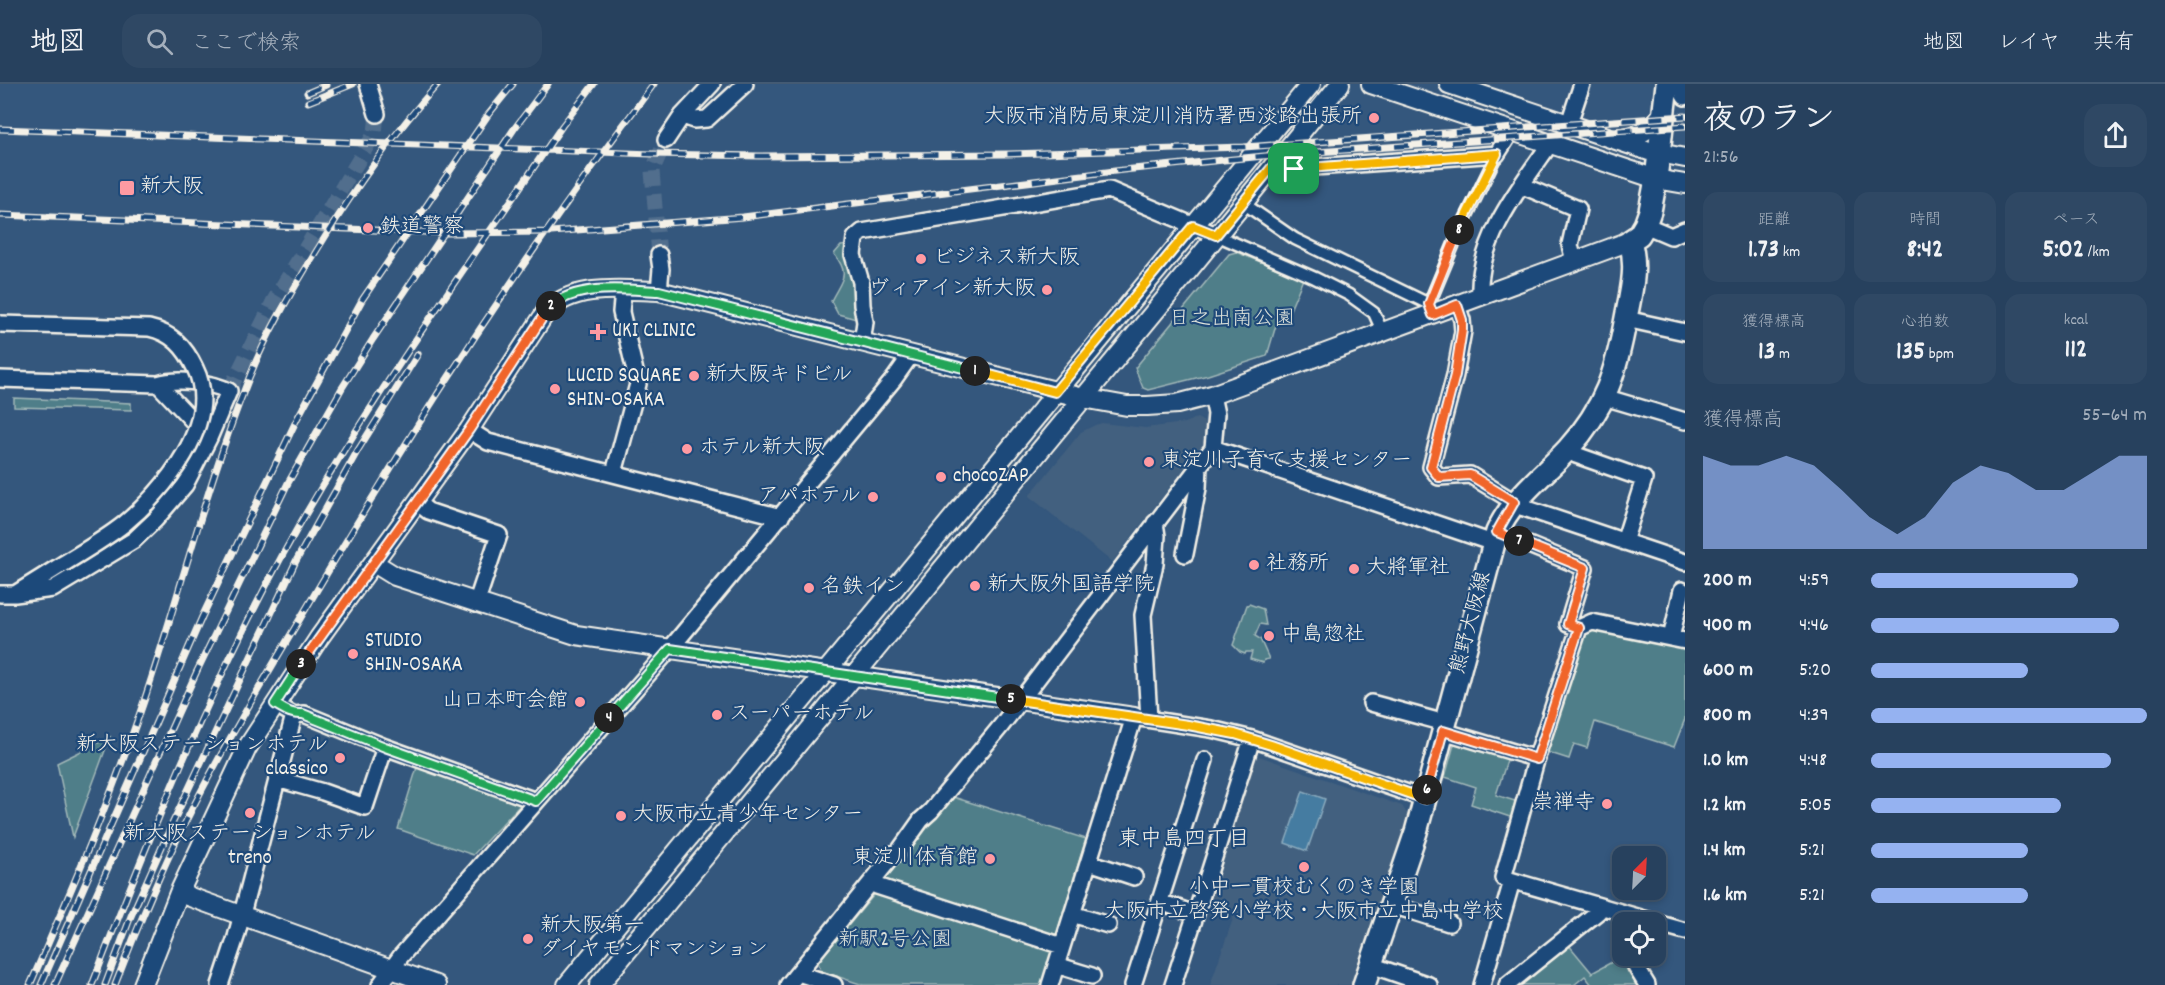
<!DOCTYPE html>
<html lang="ja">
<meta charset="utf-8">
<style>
:root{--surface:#27415e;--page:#2f4864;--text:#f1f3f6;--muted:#a4afbc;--line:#435a73;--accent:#95b2f1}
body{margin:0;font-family:Dekko,"Klee One",sans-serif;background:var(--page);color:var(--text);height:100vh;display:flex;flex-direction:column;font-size:22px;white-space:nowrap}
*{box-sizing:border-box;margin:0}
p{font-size:20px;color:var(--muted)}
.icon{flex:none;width:33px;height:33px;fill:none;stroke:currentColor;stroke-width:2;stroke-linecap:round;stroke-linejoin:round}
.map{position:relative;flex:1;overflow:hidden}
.details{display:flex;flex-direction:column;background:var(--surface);width:480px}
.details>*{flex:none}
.needle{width:39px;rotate:24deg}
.buttons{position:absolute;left:1612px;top:762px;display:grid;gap:12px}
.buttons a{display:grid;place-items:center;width:54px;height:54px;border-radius:12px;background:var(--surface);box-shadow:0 3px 9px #0003,0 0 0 2px var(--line);font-size:30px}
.pin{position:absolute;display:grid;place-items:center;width:51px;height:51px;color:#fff;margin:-26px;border-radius:12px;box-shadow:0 3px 9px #0006}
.km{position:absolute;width:30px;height:30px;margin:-15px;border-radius:50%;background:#222;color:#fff;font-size:16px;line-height:30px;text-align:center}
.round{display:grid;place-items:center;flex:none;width:63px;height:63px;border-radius:18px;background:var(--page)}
.overview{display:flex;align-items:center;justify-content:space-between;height:102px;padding:0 18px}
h1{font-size:33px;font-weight:700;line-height:45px}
.stats{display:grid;grid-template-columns:repeat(3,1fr);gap:9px;height:102px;padding:6px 18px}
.stats div{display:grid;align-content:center;border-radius:15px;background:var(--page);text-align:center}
.stats b{font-size:26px;font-weight:700}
.stats small{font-size:16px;font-weight:400}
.stats p{font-size:16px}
.chart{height:168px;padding:12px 18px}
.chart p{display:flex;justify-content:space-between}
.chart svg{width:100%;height:108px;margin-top:6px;fill:var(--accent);opacity:.7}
ul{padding:0 18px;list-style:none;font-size:20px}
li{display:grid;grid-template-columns:96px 72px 1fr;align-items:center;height:45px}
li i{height:15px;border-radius:8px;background:var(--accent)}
header{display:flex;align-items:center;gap:36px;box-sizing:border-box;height:84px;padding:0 30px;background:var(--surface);border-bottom:2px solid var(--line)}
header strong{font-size:28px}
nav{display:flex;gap:33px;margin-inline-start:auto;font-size:21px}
.search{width:420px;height:54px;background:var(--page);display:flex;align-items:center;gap:15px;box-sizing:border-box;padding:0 21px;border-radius:18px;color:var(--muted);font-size:22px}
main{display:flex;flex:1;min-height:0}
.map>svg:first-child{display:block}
.built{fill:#42607f}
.green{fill:#4f7e89;stroke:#a2b8b8;stroke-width:1.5}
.water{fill:#447ba1;stroke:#8aaabd;stroke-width:1.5}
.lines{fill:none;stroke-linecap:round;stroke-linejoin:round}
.minor-tunnel{stroke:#516e8d;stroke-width:15;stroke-dasharray:15 8;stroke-linecap:butt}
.pedestrian-casing{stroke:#f4f1e8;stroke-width:15}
.minor-casing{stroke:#f4f1e8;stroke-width:20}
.tertiary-casing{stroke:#f4f1e8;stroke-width:22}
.secondary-casing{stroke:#f4f1e8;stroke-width:26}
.pedestrian{stroke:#1f4a7a;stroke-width:10}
.minor{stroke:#1f4a7a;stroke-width:15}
.tertiary{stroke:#1f4a7a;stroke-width:18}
.secondary{stroke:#1f4a7a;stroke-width:21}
.rail-casing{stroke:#f4f1e8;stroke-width:7}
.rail{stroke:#1f4a7a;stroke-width:4.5;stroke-dasharray:14;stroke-linecap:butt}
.minor-bridge-casing{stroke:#f4f1e8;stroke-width:20;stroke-linecap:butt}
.minor-bridge{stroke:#1f4a7a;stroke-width:15}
.split-1-casing{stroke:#fff;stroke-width:12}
.split-2-casing{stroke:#fff;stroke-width:12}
.split-3-casing{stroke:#fff;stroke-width:12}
.split-4-casing{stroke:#fff;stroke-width:12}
.split-5-casing{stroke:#fff;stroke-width:12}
.split-6-casing{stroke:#fff;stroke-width:12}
.split-7-casing{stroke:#fff;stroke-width:12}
.split-8-casing{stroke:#fff;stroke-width:12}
.split-9-casing{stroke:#fff;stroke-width:12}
.split-1{stroke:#f5b400;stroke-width:8}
.split-2{stroke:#22a559;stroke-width:8}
.split-3{stroke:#f0652b;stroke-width:8}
.split-4{stroke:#22a559;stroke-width:8}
.split-5{stroke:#22a559;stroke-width:8}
.split-6{stroke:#f5b400;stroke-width:8}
.split-7{stroke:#f0652b;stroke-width:8}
.split-8{stroke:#f0652b;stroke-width:8}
.split-9{stroke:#f5b400;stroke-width:8}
.poi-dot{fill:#ff9aa2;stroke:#1f4a7a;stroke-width:2}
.labels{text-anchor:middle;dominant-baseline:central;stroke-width:4.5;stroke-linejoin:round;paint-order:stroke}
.poi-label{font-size:21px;fill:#f4f1e8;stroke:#1f4a7a;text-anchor:start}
.park-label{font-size:21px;fill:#dbe0da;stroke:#1f4a7a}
.street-label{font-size:21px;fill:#f4f1e8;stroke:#1f4a7a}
.neighbourhood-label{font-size:22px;fill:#f4f1e8;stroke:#1f4a7a}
</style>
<header>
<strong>地図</strong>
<div class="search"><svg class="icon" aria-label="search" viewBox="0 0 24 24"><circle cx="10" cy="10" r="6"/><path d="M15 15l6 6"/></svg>ここで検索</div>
<nav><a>地図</a><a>レイヤ</a><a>共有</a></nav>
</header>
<main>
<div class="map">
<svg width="1685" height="901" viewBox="0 0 1685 901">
<rect width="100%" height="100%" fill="#34577d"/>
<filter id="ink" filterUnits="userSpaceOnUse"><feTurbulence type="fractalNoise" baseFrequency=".0167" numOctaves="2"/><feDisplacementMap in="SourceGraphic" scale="12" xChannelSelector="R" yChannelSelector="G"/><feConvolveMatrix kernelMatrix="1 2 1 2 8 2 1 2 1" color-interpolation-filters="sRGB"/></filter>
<g filter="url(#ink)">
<path class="built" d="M 1197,334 L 1204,338 L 1207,345 L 1206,356 L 1112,478 L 1029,412 L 1081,348 L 1095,341 L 1102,339 L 1145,344 L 1184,339 Z
M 1259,672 L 1402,722 L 1408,731 L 1352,901 L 1210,901 L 1235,829 L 1204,819 L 1251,676 Z"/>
<path class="green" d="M 849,161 L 860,236 L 838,230 L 831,217 C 840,197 852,192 834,170 L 841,162 Z
M 1236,168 L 1303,195 L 1287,233 L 1279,231 L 1267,272 L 1208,291 L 1148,306 L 1143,304 L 1135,284 L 1229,170 Z
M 14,314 L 131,319 L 131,326 L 14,323 Z
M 1249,520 L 1263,525 L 1266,541 L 1260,540 L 1255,552 L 1260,555 L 1269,575 L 1264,576 L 1263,579 L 1250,575 L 1252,568 L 1246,568 L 1245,570 L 1240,568 L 1233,561 L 1247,521 Z
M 1591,542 L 1685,562 L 1685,635 L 1674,663 L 1595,638 L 1587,664 L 1574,660 L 1569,675 L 1544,667 L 1585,547 Z
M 110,653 L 73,753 L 57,679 Z
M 1455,657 L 1508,673 L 1496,711 L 1521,719 L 1516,735 L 1471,720 L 1476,703 L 1445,693 Z
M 418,680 L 518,715 L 520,721 L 473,771 L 398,745 Z
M 953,713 L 1086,755 L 1056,852 L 1050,854 L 887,800 L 885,794 Z
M 878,806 L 1053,864 L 1041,901 L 863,901 L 821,887 L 818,878 Z
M 1568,860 L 1592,889 L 1621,873 C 1627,881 1636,890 1636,901 L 1592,901 L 1585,892 L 1574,901 L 1518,901 Z"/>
<path class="water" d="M 1303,707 L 1325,715 L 1307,767 L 1285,759 Z"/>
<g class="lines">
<path class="minor-tunnel" d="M 659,171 L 652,87 L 666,56
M 229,307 L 273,218 L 375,49 L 377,30"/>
<g class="pedestrian-casing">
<path id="pedestrian" d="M 1243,119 L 1295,155 L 1429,220 L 1433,231
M 1216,151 L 1315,194 L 1349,211 L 1374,229 L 1383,249
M 1429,220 L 1458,150 L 1497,70"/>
</g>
<g class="minor-casing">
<path id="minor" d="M 368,0 L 377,30
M 1667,1 L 1680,5 L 1685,13
M 682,32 L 694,36 L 707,35 L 745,0
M 1569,39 L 1582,0
M 666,56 L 682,32 L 712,0
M 1277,77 L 1287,85 L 1497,70 L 1511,48
M 1523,102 L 1578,125 L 1570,161 L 1574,177
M 1645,141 L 1671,152 L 1685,146
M 659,171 L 661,185 L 659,207
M 1480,211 C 1477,156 1520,103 1550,60
M 1457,221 L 1462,236 L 1463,247 L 1455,291 L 1431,383 L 1439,393 L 1470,391 L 1524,424 L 1685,478
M 1626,235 L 1685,248
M 862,259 L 865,238 L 862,221 L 861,198 L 853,171 L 855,154 L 862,148 L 1109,106 L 1216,151
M 0,295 L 158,300 L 209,354 L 185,401 L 156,435 L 134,456 L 53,505 L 15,510
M 158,300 C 178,294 210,298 229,307 L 209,354
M 1604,313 L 1685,337
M 469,346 L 488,358 L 781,433
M 1213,364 L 1493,459
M 1567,365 L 1576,371 L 1644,395 L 1624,458
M 614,389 L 638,300 L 621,228 L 623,206
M 418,419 L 428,427 L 499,451 L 476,520
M 1497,448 L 1585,484 L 1568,540 L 1579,544 L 1592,538 L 1685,557
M 1185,470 L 1198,404 L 1199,381
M 0,510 L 15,510 L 63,480
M 1579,544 L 1539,666 L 1503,794 L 1655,838
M 1671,554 L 1682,506
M 1371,619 L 1445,639
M 285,626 L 294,631 L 304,630 L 385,663 L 536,717
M 1149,635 L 1143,531 L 1155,480 L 1157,452 L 1155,439
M 1443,647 L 1537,675
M 277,695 L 323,708 L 365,723 L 385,663
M 1089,778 L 1134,793
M 872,799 L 877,802 L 1062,862
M 1160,818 L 1195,830
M 1392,821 L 1449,839
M 1072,830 L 1108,841
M 1656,839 L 1685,847
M 1639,872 L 1636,883 L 1647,901
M 1056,881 L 1092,892
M 1371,881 L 1429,901
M 798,889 L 834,901
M 220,901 L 236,853 L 294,631
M 380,901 L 401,872 L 670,565 L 894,295 L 911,271
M 788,901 L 881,786 L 895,769 L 899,767 L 921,736 L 931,727 L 1001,642 L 1213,364 L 1216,330 L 1212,311
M 1050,901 L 1134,633 L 1211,645 L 1252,655 L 1425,715
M 1133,901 L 1205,676
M 1173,901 L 1252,655
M 1482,901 L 1512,797
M 1507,901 L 1598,828 L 1599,822"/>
</g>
<g class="tertiary-casing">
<path id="tertiary" d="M 1371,0 L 1656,95 L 1685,100
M 1449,0 L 1649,67 L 1685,74
M 1616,55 C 1638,53 1652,46 1664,28
M 374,479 L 395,492 L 576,551 L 1134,633
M 179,809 L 436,901
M 143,901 L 179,809 L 247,664 L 319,554 L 469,346 L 546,228 C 574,199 622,206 659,207 L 1083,314 L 1127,322 L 1147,322 L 1177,320 L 1212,311 L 1630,157
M 567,901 L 1311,0
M 599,901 L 1179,198 L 1340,0"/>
</g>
<g class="secondary-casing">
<path id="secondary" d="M 1364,901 L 1416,748 L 1497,448 C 1512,414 1543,392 1568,365 C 1606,323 1616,288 1626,234 C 1631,208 1638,183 1630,157 L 1639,151 L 1645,141 L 1650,127 L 1656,95 L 1667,0"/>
</g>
<use href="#pedestrian" class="pedestrian"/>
<use href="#minor" class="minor"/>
<use href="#tertiary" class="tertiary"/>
<use href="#secondary" class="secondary"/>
<g class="rail-casing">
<path id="rail" d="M 307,9 L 326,1
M 308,18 L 353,0
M 0,45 L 652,70 L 759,72 L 1008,70 L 1244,63 L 1685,32
M 0,131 L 448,149 L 551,148 L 743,133 L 1123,86 L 1274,71 L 1685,42
M 30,901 C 71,807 111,714 144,617 C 180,510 207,399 249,294 C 267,249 292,207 317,166 C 353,107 392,51 438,0
M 41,901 L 202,533 L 298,333 L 362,216 L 488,31 L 513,0
M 55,901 L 197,587 L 288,399 L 342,304 L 373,255 L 514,45 L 548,0
M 92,901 C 148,756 207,609 282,472 C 364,322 466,184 562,42 L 594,0
M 105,901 L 131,832 L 173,738 L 296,477 L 358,366 L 418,270
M 115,901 C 136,847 158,793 184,741 C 224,660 272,583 317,506 C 420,331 531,162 654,0"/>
</g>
<use href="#rail" class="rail"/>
<g class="minor-bridge-casing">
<path id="minor-bridge" d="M 0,240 L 149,244 C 172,249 185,263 195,284 C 222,338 163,408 124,440 C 105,455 84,467 63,480"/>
</g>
<use href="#minor-bridge" class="minor-bridge"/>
</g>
</g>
<g class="lines" filter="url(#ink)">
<g class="split-1-casing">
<path id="split-1" d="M 975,287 L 1055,308 L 1193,142 L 1216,151 L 1277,77 L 1287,85 L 1294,85"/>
</g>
<g class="split-2-casing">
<path id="split-2" d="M 551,222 C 579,199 626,206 659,207 L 975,287"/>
</g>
<g class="split-3-casing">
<path id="split-3" d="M 301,580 L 469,346 L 546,228 L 551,222"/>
</g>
<g class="split-4-casing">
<path id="split-4" d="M 301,580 L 275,620 C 285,626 292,631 303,630 L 385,663 L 536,717 L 609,634"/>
</g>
<g class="split-5-casing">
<path id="split-5" d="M 609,634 L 670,565 L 1011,615"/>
</g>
<g class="split-6-casing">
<path id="split-6" d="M 1011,615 L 1188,641 L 1235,650 L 1271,661 L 1425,715 L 1427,706"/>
</g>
<g class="split-7-casing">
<path id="split-7" d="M 1427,706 L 1443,647 L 1537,675 L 1579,544 L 1568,540 L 1585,484 L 1519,457"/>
</g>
<g class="split-8-casing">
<path id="split-8" d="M 1459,146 L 1429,220 L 1433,231 L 1457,221 L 1462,236 L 1462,246 L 1455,291 L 1431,383 L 1439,393 L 1470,391 L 1514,418 L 1497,448 L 1519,457"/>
</g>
<g class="split-9-casing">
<path id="split-9" d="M 1294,85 L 1497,70 L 1459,146"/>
</g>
<use href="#split-1" class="split-1"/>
<use href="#split-2" class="split-2"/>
<use href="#split-3" class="split-3"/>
<use href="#split-4" class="split-4"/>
<use href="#split-5" class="split-5"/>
<use href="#split-6" class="split-6"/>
<use href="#split-7" class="split-7"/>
<use href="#split-8" class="split-8"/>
<use href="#split-9" class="split-9"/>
</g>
<g class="poi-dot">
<circle cx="1374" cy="34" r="6"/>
<rect x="119" y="96" width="16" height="16" rx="3"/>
<circle cx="368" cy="144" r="6"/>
<circle cx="921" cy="175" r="6"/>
<circle cx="1047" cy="206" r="6"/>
<path d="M595 239h6v6h6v6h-6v6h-6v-6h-6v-6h6z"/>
<circle cx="694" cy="292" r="6"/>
<circle cx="555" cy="305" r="6"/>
<circle cx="687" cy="365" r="6"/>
<circle cx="1149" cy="378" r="6"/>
<circle cx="941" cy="393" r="6"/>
<circle cx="873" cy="413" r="6"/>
<circle cx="1254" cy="481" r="6"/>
<circle cx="1354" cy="485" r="6"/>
<circle cx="975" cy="502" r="6"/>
<circle cx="809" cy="504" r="6"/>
<circle cx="1269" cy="552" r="6"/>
<circle cx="353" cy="570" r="6"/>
<circle cx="580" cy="618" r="6"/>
<circle cx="717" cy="631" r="6"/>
<circle cx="340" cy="674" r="6"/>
<circle cx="1607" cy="720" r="6"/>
<circle cx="250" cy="729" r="6"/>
<circle cx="621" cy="732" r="6"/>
<circle cx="990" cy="775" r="6"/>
<circle cx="1304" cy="783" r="6"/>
<circle cx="528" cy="855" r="6"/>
</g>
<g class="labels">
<g class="poi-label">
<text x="1362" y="34" text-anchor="end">大阪市消防局東淀川消防署西淡路出張所</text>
<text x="140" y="104">新大阪</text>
<text x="380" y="144">鉄道警察</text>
<text x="933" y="175">ビジネス新大阪</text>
<text x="1035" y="206" text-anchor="end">ヴィアイン新大阪</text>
<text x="612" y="248">UKI CLINIC</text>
<text x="706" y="292">新大阪キドビル</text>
<text x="567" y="293">LUCID SQUARE<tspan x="567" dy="24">SHIN-OSAKA</tspan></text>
<text x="699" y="365">ホテル新大阪</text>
<text x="1161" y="378">東淀川子育て支援センター</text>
<text x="953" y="393">chocoZAP</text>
<text x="861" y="413" text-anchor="end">アパホテル</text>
<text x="1266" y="481">社務所</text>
<text x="1366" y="485">大將軍社</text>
<text x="987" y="502">新大阪外国語学院</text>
<text x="821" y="504">名鉄イン</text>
<text x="1281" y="552">中島惣社</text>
<text x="365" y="558">STUDIO<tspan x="365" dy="24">SHIN-OSAKA</tspan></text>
<text x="568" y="618" text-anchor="end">山口本町会館</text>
<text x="729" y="631">スーパーホテル</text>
<text x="328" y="662" text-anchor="end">新大阪ステーションホテル<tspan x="328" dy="24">classico</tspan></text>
<text x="1595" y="720" text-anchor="end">崇禅寺</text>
<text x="633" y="732">大阪市立青少年センター</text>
<text x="250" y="751" text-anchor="middle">新大阪ステーションホテル<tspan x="250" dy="24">treno</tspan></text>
<text x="978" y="775" text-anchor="end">東淀川体育館</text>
<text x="1304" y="805" text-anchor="middle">小中一貫校むくのき学園<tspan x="1304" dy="24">大阪市立啓発小学校・大阪市立中島中学校</tspan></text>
<text x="540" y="843">新大阪第一<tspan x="540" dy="24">ダイヤモンドマンション</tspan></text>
</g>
<g class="park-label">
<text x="1232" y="236">日之出南公園</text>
<text x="895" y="857">新駅2号公園</text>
</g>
<g class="street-label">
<text transform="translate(1472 539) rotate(-75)">熊野大阪線</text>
</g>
<g class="neighbourhood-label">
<text x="1184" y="756">東中島四丁目</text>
</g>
</g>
</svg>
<div class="buttons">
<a><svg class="needle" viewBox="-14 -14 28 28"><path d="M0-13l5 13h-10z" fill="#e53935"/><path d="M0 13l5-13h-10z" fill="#a4afbc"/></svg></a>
<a><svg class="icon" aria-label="locate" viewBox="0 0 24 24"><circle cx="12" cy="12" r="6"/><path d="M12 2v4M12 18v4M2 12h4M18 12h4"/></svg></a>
</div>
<div class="pin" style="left:1294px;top:85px;background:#1e9e55"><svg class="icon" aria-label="arrive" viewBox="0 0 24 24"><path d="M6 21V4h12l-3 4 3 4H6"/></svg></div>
<b class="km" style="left:975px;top:287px">1</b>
<b class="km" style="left:551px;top:222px">2</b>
<b class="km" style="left:301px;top:580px">3</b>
<b class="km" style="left:609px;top:634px">4</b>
<b class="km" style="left:1011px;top:615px">5</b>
<b class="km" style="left:1427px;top:706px">6</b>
<b class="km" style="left:1519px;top:457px">7</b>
<b class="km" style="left:1459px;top:146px">8</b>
</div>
<section class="details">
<div class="overview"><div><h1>夜のラン</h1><p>21:56</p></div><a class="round"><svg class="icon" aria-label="share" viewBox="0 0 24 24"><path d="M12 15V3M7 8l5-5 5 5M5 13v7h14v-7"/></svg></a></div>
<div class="stats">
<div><p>距離</p><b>1.73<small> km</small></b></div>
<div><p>時間</p><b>8:42</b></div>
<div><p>ペース</p><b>5:02<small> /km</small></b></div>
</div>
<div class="stats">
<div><p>獲得標高</p><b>13<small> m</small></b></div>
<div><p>心拍数</p><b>135<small> bpm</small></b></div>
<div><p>kcal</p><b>112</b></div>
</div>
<div class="chart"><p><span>獲得標高</span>55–64 m</p>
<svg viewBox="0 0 160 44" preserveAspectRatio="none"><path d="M0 44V6L10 10L20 10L30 6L40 10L50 20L60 31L70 38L80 31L90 17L100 10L110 13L120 20L130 20L140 13L150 6L160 6V44z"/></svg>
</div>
<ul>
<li><b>200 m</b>4:59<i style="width:75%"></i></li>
<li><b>400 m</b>4:46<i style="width:90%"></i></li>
<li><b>600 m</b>5:20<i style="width:57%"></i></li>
<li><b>800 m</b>4:39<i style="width:100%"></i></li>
<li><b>1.0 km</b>4:48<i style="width:87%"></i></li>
<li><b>1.2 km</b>5:05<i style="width:69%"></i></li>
<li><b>1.4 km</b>5:21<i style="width:57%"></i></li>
<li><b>1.6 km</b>5:21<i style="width:57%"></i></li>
</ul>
</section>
</main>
